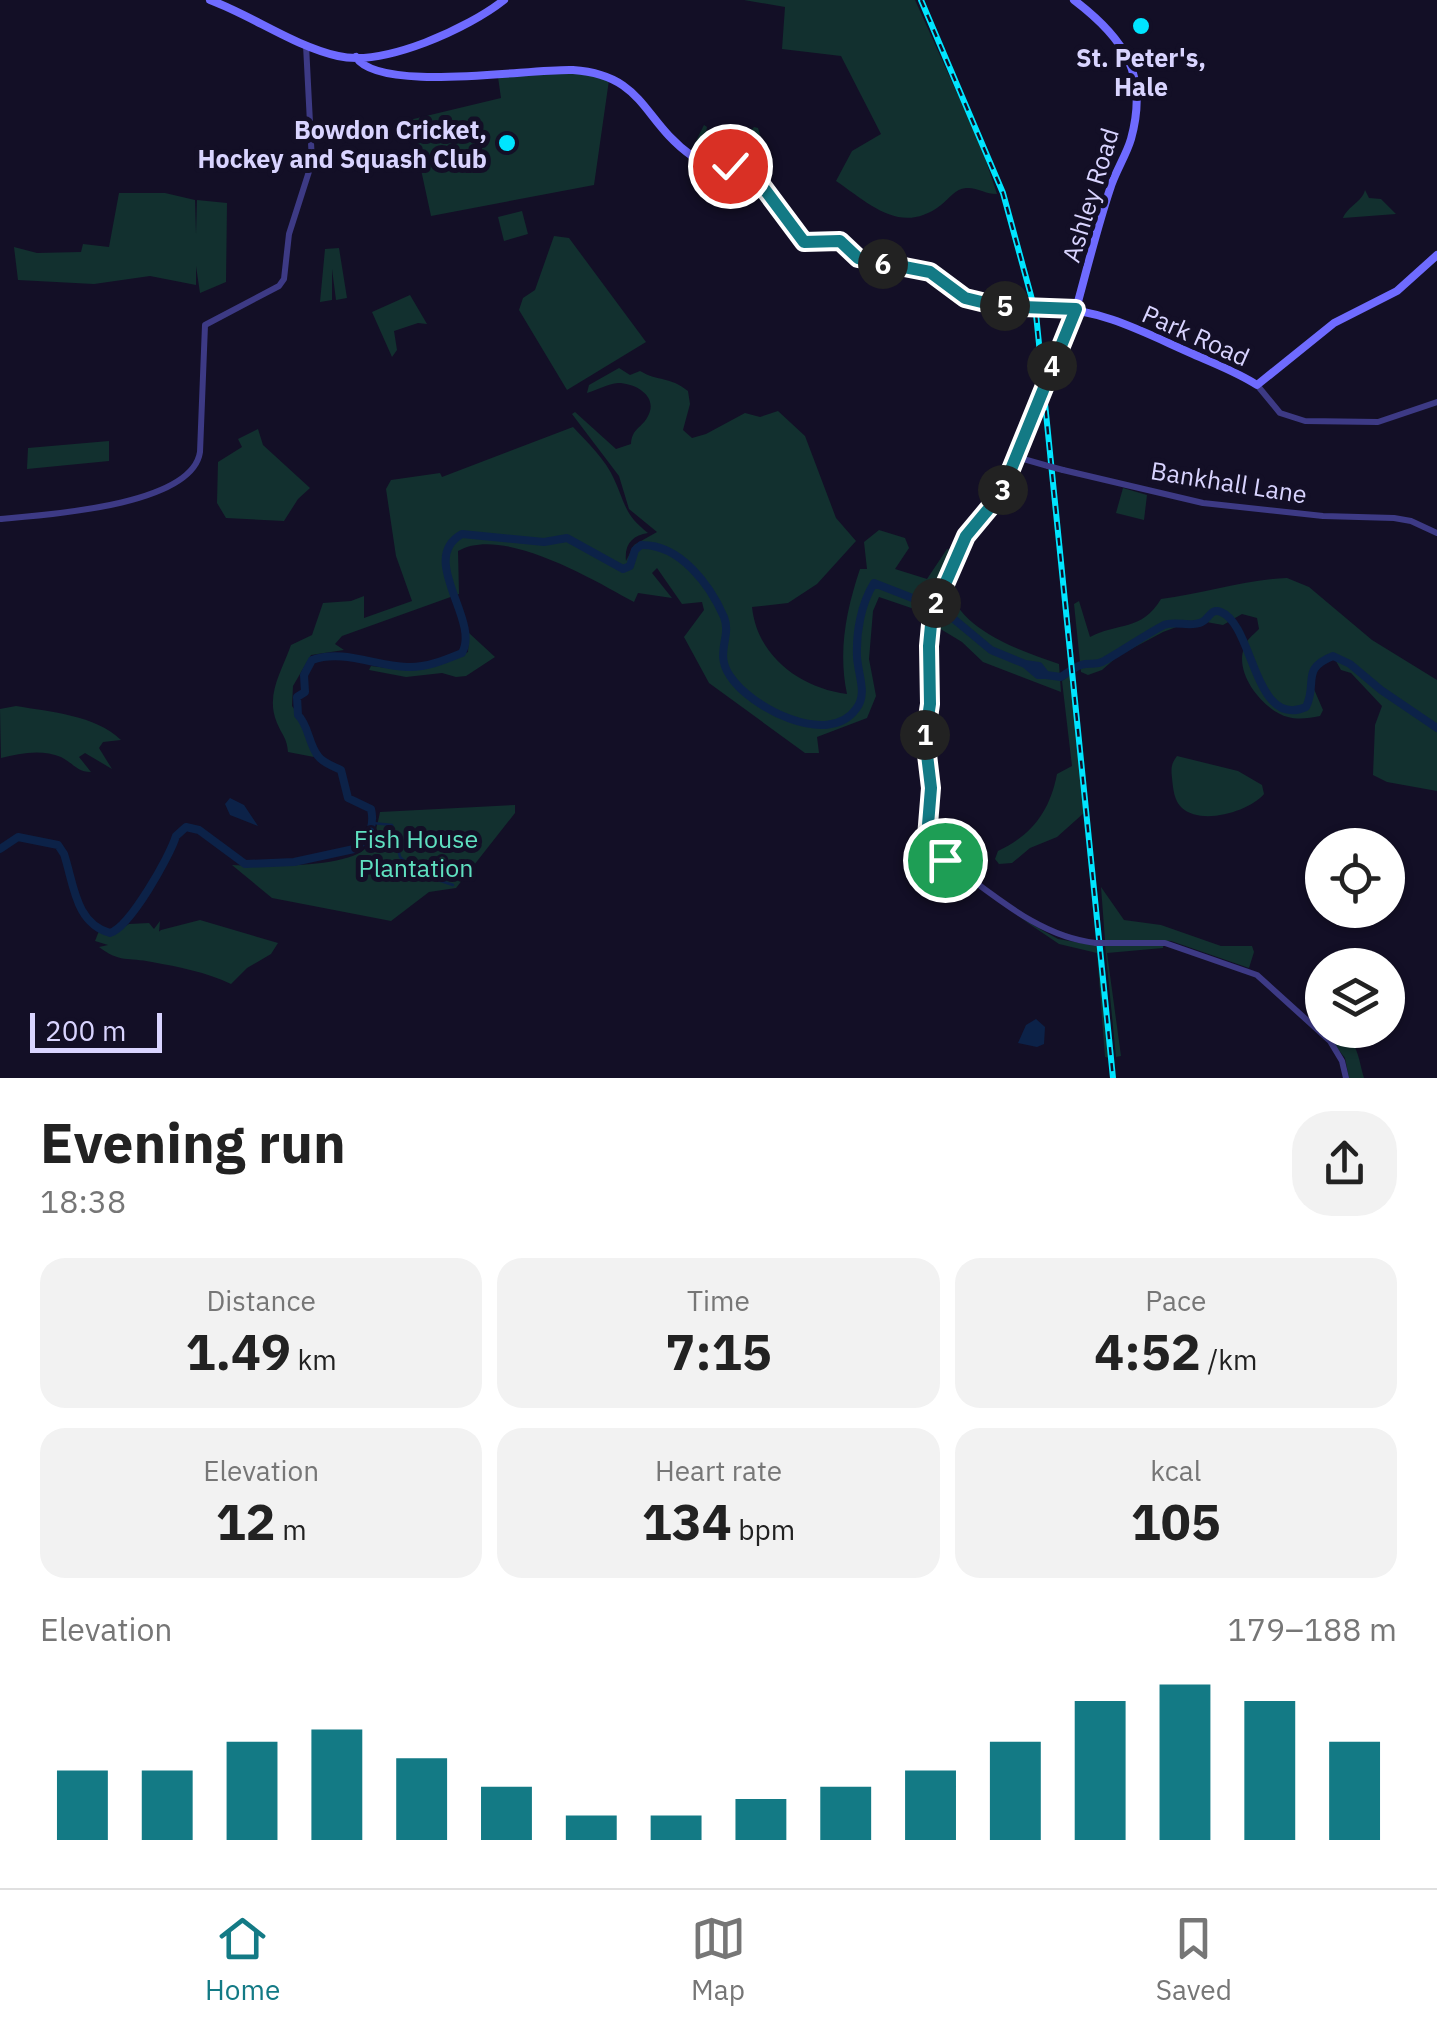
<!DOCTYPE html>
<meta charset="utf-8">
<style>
:root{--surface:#fff;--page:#f2f2f2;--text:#222;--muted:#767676;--line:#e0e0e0;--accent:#137a85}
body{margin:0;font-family:"IBM Plex Sans",sans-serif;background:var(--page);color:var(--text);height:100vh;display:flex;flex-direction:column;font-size:38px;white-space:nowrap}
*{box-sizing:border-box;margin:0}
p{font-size:32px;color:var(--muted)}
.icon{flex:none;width:55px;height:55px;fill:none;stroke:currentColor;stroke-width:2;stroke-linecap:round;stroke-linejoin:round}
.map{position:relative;height:1078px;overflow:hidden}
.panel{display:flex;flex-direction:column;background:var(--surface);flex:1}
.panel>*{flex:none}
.tools{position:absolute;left:1305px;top:828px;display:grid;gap:20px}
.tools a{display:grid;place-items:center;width:100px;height:100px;border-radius:50%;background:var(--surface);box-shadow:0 2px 8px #0004;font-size:50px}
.scale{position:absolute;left:30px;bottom:25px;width:132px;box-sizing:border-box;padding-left:10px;border:5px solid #d9d4ff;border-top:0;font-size:28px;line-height:35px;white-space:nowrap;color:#d9d4ff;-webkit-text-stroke:8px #130f26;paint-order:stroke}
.pin{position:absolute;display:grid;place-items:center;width:85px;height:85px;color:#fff;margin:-42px;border:5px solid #fff;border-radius:50%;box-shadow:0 2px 10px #0007}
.km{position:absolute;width:50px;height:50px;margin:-25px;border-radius:50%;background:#222;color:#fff;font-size:28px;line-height:50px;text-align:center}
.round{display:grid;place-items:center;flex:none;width:105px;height:105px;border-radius:40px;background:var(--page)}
.head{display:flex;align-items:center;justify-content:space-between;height:170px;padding:0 40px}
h1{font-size:55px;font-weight:700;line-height:75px}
.stats{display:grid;grid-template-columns:repeat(3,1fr);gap:15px;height:170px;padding:10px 40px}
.stats div{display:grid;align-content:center;border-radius:25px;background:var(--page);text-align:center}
.stats b{font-size:50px;font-weight:700}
.stats small{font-size:28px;font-weight:400}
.stats p{font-size:28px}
.chart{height:280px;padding:20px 40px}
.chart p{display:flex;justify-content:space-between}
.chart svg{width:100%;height:180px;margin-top:10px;stroke:var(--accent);stroke-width:6}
.tabs{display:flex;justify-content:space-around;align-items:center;height:140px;border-top:2px solid var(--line);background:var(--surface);font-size:28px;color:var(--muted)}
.tabs a{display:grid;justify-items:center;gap:5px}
.tabs .active{color:var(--accent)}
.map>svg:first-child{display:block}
.green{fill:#12302f}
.water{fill:#0c2248}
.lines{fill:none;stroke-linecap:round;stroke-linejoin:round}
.stream{stroke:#0c2248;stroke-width:2.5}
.river{stroke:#0c2248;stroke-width:8}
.tertiary{stroke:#3d3a85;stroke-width:6}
.secondary{stroke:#6f6bff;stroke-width:8}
.rail-casing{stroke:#00e5ff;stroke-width:6}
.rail{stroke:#130f26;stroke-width:2.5;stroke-dasharray:8;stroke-linecap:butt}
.tertiary-bridge{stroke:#3d3a85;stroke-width:6}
.secondary-bridge{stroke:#6f6bff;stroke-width:8}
.route-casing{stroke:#fff;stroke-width:20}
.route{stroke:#137a85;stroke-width:12}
.poi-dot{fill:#00e5ff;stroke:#130f26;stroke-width:4}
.labels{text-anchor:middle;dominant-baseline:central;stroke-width:10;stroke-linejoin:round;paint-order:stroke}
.poi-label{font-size:25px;font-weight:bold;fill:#d9d4ff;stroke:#130f26}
.street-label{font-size:25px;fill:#d9d4ff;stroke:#130f26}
.park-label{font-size:25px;fill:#5fe0c0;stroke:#130f26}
</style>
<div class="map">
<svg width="1437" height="1078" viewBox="0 0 1437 1078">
<rect width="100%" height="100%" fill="#130f26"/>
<path class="green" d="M 744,0 L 915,0 L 981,146 L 997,194 C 985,194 977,187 966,188 C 955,189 950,198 941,205 C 901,236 870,204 836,181 L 852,151 L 881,134 L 841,56 L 782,49 L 785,7 Z
M 581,73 L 609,80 L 594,185 L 431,216 L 417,151 L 401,122 L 501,98 L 498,77 Z
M 704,125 L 707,127 L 706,132 L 715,160 L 713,161 L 691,151 Z
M 754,127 L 758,128 L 762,141 L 740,167 L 722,162 L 716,140 L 722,137 L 740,143 Z
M 1365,190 L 1369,198 L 1381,199 L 1396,214 L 1343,218 C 1348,206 1362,202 1365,190 Z
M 119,193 L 165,193 L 195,200 L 196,234 L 197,200 L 227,203 L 226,282 L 200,293 L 196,266 L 196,238 L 196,285 L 150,276 L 94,284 L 18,280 L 14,247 L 37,253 L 81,252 L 83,244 L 109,247 Z
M 522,211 L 528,234 L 504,241 L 498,217 Z
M 554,236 L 569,238 L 646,342 L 567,390 L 519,310 L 523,298 L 535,290 Z
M 339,248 L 347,298 L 336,300 L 332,269 L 332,300 L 320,302 L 325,249 Z
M 410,295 L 427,324 L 418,323 L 394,331 L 397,350 L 392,357 L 372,312 Z
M 619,368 L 630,375 L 640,371 C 659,382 669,376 688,391 L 690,404 L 683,430 L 692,438 L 706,434 L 745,413 L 760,417 L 778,411 L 805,436 L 836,518 L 856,541 L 817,584 L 788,603 L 752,607 C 757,656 800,688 847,694 C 838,651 846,611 860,569 L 867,569 L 864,542 L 879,530 L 905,538 L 909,548 L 895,569 L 927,579 L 947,549 L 957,551 L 926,613 L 879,597 L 873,611 L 869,659 L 876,696 L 867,718 L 817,737 L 819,753 L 805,753 L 709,683 L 684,637 L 704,610 L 702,602 L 682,604 L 657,568 L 652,573 L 672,598 L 638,593 L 634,602 C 594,580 502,525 458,551 L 459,594 L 342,636 L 335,644 L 344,650 L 311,655 L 293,686 L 292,706 L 304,723 L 314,757 L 288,752 C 287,738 282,735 277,723 C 265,695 282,671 291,645 L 312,635 L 323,603 L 351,601 L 364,596 L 364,618 L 412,601 L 396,556 L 386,489 L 391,480 L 440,473 L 442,477 L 573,427 C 587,442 606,460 614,479 C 626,505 624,514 648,533 C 633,535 624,544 626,561 L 634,545 L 657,532 L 629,509 L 619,476 L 572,414 L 575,412 L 616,449 L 631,444 C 632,429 640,429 647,418 C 660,397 636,383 618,383 C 608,384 597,390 587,393 L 589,385 Z
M 258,429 L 263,445 L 310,488 L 298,499 L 284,521 L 226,518 L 217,503 L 218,462 L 242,447 L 238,439 Z
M 109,441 L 109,461 L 27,469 L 28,448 Z
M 1123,488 L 1147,495 L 1144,520 L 1116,513 Z
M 1287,578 L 1309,587 L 1372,640 L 1437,680 L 1437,791 L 1387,782 L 1373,775 L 1375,725 L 1382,706 L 1351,673 L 1341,670 L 1333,656 L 1313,669 L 1310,680 L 1323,710 L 1320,716 C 1309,718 1299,720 1288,717 C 1264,711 1234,674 1244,648 C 1246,640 1253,635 1259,629 L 1257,618 L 1242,614 L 1223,625 L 1195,620 L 1163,632 L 1118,656 L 1102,670 L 1088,675 L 1081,672 L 1074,604 L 1079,601 L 1090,637 C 1118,622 1141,632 1161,599 C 1201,594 1249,579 1287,578 Z
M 948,585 C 958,630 1019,650 1059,664 L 1061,692 L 983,662 L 962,642 L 934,625 Z
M 469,633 L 495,657 L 466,676 L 456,677 L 442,673 L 406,677 L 369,670 L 371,666 C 406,671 437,670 468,652 Z
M 1071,674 L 1085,812 L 1057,837 L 1030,848 L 1012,863 L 999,864 L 995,859 L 998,851 C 1032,835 1050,811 1057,774 L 1072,766 L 1062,681 Z
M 16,706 C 51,712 95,715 121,740 L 103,742 L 99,748 L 112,769 L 85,753 L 79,757 L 91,772 C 77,772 73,763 61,757 C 42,749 20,753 1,758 L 0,709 Z
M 1177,756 L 1238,771 L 1262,785 L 1264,794 C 1250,811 1202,826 1182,808 C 1174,801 1173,788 1172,778 C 1171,768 1171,764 1177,756 Z
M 515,805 L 515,813 L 456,888 L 429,892 L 391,921 L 272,898 L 232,865 C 261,867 344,868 365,849 C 375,839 377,826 380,812 Z
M 1101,887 L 1124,920 L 1161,925 L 1221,946 L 1252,946 L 1254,952 L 1249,968 L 1171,941 L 1105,940 Z
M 1022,919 L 1058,939 L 1098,946 L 1110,1058 L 1105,1057 L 1097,953 L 1059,944 Z
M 200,920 L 278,943 L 271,954 L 247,968 L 231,984 C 206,972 179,967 152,962 C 128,957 120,963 99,947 L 108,945 L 95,941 L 99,931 L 110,935 L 129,924 L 149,923 L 154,929 L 160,921 L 159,932 L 149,940 L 161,930 Z
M 1105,945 L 1163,945 L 1163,948 L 1107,953 L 1121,1056 L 1116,1057 Z
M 1333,1030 C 1359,1040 1357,1054 1364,1078 L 1349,1078 L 1345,1058 L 1325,1032 Z"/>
<path class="water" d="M 230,798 L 244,805 L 258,826 L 230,815 L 225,804 Z
M 1036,1019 L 1045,1027 L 1044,1044 L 1037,1047 L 1018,1043 L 1026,1025 Z"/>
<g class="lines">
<path class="stream" d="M 373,823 L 392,825 L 400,857 L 417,873 L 453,885"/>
<path class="river" d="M 1025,664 L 1039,666 L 1046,675 L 1061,677 C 1067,673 1075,667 1081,665 C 1090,662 1095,666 1104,661 C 1124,650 1143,636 1164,625 C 1175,620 1190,628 1202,622 C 1210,618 1210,608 1221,612 C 1254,625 1254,730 1306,707 C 1318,683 1300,669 1333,656 L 1350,664 L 1381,690 L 1437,728
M 0,849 L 18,837 L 58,845 L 64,854 C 74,884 75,923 110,933 C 130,927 170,856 176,836 L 186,827 L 199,830 L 245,864 L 294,862 L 354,849 C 368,840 375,826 371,809 L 348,798 L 341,770 C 333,766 323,763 318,756 C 308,743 309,726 298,715 L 297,697 L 305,692 L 304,675 L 312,660 C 343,649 375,666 407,667 C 426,668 445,660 462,653 C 481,620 417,559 462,534 L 544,542 L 567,538 L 623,569 L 630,566 L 635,550 L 641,545 C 680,544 710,585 724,617 C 732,637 714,653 730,676 C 750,707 828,748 856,709 C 868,694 858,675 857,657 C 856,632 861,604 874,583 L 943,610 L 991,650 L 1025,664 L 1038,675 L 1046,675"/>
<path class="tertiary" d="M 1052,364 L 1076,310
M 1257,385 L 1280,413 L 1305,421 L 1378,422 L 1437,402
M 1039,400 L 1001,494 L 966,536 L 933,615 L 929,645 L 930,704 L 925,738 L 931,787 L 927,837 L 932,849 L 945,860 C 992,893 1038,937 1096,943
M 1016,457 L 1048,466
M 1063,470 L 1203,503 L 1323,516 L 1394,518 L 1411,521 L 1437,533
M 0,519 C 45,515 192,506 200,452 L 205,325 L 279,286 L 284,279 L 289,234 L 312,162 L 306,45
M 1107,943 L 1165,943 L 1257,975 L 1330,1041 L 1342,1061 L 1346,1078"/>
<path class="secondary" d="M 210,0 C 253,16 294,46 338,56 C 384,67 469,28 504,0
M 1074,0 C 1124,38 1149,74 1131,139 C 1126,156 1115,172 1110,189 C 1097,228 1087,269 1076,309
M 356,57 C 379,94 531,68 573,70 C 645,75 642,121 692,156 C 712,169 738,162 756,178 C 774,194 787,221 801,240 L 808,243 L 839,241 L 859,258 L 929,271 L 965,297 L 1023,307
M 1051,308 C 1102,309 1147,334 1193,354 C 1215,364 1237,372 1257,385 L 1334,323 L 1397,291 L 1437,255"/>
<g class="rail-casing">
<path id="rail" d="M 921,0 L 1003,193 L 1036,314 L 1113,1078"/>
</g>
<use href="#rail" class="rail"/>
<path class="tertiary-bridge" d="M 1039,400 L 1052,364
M 1048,466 L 1063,470
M 1096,943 L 1107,943"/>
<path class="secondary-bridge" d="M 1023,307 L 1051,308"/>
</g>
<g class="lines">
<g class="route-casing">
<path id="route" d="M 730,166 L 757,179 L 804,242 L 840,241 L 858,258 L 930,272 L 965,298 L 998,306 L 1076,309 L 1001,494 L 966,536 L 932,614 L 929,646 L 930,704 L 925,738 L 931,788 L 927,837 L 932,849 L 945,860"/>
</g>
<use href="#route" class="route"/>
</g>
<g class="poi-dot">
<circle cx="1141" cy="26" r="10"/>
<circle cx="507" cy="143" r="10"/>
</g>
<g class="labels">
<g class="poi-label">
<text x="1141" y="57">St. Peter's,<tspan x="1141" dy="29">Hale</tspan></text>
<text x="487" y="129" text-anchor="end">Bowdon Cricket,<tspan x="487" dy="29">Hockey and Squash Club</tspan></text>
</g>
<g class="street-label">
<text transform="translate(1090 195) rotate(-73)">Ashley Road</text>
<text transform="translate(1196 335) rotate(24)">Park Road</text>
<text transform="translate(1229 482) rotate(9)">Bankhall Lane</text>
</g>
<g class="park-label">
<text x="416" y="838">Fish House<tspan x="416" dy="29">Plantation</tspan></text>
</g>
</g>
</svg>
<div class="tools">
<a><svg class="icon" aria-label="locate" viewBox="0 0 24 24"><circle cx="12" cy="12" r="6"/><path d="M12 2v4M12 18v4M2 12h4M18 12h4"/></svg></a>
<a><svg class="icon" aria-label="layers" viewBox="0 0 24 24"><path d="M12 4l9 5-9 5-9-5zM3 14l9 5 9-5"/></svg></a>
</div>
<div class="scale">200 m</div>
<div class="pin" style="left:945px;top:860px;background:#1e9e55"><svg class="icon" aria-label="arrive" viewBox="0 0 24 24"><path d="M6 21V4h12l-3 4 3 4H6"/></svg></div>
<div class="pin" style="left:730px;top:166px;background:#d93025"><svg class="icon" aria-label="check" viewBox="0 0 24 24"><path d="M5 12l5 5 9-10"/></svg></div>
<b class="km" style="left:925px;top:735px">1</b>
<b class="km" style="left:936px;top:603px">2</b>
<b class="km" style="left:1003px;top:490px">3</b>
<b class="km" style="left:1052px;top:366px">4</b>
<b class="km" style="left:1005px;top:306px">5</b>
<b class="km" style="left:883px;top:264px">6</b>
</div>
<section class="panel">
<div class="head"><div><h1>Evening run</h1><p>18:38</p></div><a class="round"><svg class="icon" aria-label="share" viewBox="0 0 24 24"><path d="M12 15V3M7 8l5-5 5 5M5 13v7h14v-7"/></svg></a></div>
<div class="stats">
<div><p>Distance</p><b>1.49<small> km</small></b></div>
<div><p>Time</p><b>7:15</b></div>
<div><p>Pace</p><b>4:52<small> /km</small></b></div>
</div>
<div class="stats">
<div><p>Elevation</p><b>12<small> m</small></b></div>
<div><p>Heart rate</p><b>134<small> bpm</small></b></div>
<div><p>kcal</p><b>105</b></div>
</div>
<div class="chart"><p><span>Elevation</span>179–188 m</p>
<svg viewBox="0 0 160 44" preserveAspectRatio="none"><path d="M5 44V27M15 44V27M25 44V20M35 44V17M45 44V24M55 44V31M65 44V38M75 44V38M85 44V34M95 44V31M105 44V27M115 44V20M125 44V10M135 44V6M145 44V10M155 44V20"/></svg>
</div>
</section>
<nav class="tabs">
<a class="active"><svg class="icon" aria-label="home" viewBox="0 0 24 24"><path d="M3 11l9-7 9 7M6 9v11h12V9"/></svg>Home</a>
<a><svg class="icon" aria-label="map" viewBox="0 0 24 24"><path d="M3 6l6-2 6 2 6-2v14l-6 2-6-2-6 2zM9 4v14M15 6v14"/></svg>Map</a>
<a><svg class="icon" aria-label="saved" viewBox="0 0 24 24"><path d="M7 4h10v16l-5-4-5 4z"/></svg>Saved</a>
</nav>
